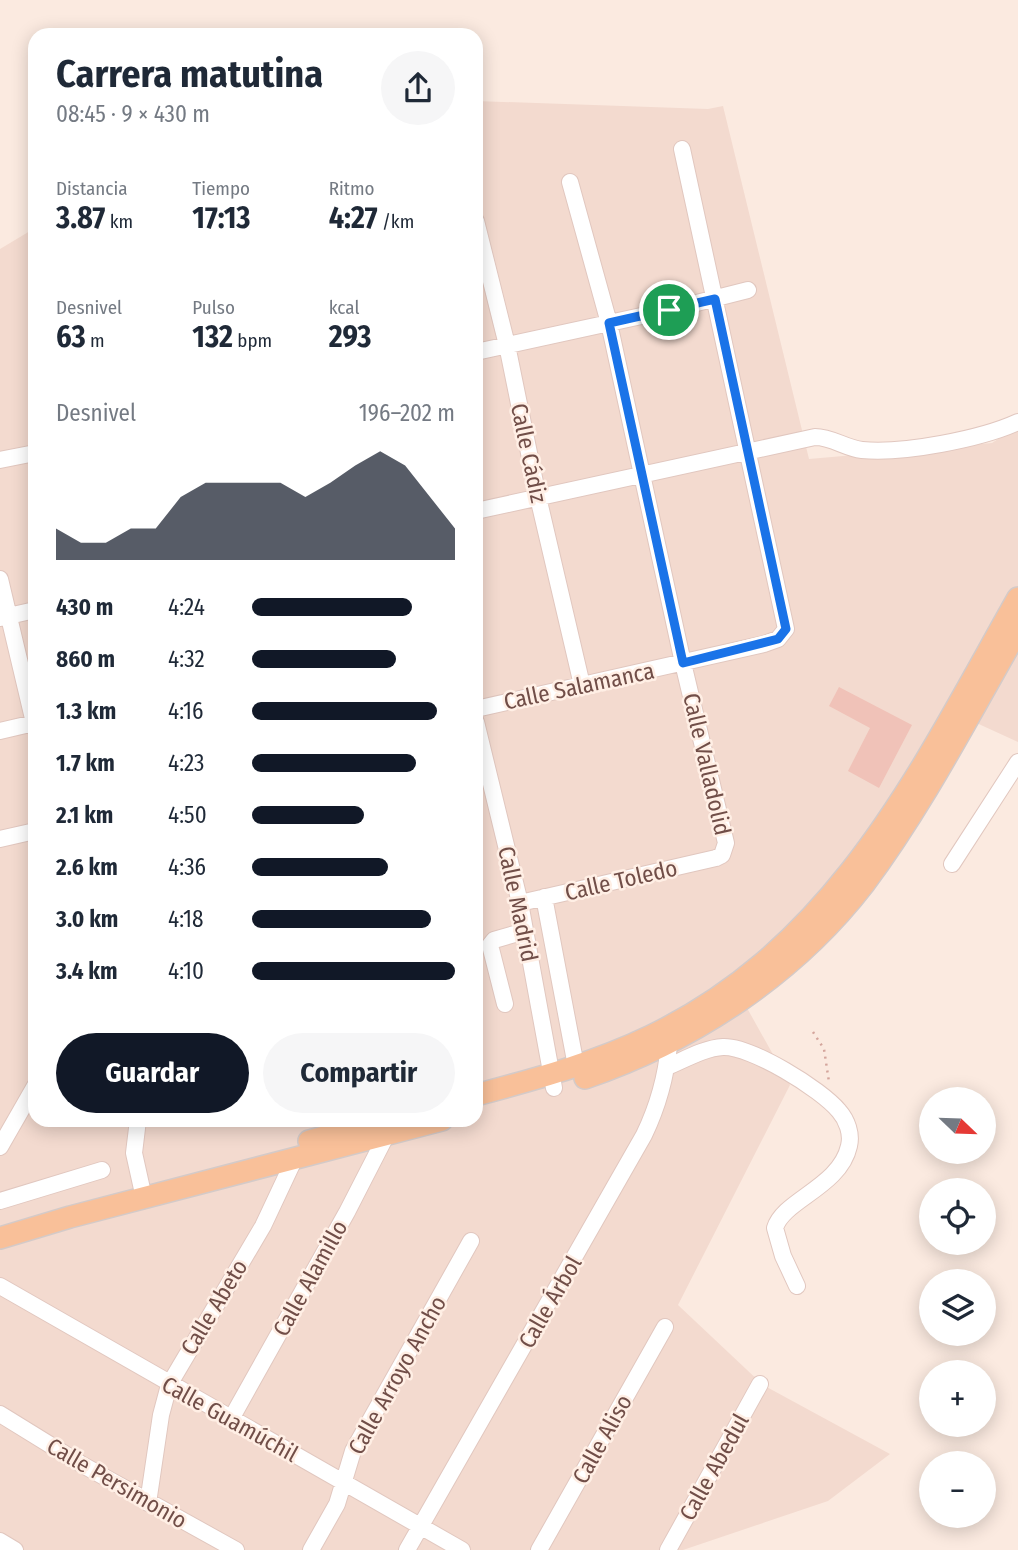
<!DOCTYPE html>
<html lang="es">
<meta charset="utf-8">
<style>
:root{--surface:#fff;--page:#f6f6f7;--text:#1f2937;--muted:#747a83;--accent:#111827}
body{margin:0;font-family:"Fira Sans Condensed",sans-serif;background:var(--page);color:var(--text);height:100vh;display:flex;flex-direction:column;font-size:26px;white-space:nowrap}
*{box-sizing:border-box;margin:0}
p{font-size:23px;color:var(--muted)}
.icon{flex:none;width:38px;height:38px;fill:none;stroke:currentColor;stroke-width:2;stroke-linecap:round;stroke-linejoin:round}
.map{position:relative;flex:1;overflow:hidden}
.panel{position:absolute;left:28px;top:28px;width:455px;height:1099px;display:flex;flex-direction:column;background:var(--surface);border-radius:21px;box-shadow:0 4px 18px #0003}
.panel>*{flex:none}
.needle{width:46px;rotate:113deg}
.buttons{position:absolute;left:919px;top:1087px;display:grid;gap:14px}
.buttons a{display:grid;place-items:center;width:77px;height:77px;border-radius:50%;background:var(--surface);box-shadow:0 4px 18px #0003;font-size:35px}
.pin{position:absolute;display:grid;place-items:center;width:60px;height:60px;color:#fff;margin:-30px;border:4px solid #fff;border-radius:50%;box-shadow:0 2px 7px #0007}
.round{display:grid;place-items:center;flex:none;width:74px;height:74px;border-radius:37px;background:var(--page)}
.summary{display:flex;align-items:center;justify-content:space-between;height:119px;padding:0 28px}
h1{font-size:38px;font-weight:700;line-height:52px}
.stats{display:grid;grid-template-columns:repeat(3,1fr);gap:10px;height:119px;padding:7px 28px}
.stats div{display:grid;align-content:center}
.stats b{font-size:30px;font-weight:700}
.stats small{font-size:19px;font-weight:400}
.stats p{font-size:19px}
.chart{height:196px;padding:14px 28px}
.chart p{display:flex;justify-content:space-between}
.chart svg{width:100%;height:126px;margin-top:7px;fill:var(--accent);opacity:.7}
.action{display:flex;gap:14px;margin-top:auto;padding:14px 28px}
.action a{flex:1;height:80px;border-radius:42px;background:var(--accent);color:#fff;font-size:28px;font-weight:700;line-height:80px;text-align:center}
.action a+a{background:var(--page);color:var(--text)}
ul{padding:0 28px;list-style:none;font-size:23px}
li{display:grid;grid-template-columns:112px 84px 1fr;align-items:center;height:52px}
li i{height:18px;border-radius:9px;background:var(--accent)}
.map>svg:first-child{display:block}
.residential{fill:#f3dacf}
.building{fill:#f0c2b8}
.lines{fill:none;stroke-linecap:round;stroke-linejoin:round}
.minor-casing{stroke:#e1c7bf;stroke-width:18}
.major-casing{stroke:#d4cac8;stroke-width:24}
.path{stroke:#d4a59c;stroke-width:2.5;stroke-dasharray:2 5;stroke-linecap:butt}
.minor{stroke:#fff;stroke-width:16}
.major{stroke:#f9c099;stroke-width:21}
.route-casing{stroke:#fff;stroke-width:14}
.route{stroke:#1a73e8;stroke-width:9}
.labels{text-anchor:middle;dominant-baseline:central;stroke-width:5;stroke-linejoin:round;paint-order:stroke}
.street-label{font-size:23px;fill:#714e48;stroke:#ffefe5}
</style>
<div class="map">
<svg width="1018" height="1550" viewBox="0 0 1018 1550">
<rect width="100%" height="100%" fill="#fbeae0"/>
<path class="residential" d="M 476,101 L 708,109 L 723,106 L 809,459 L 992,443 L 1018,426 L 1018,742 L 959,715 L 742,999 L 790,1085 L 678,1305 L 763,1385 L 890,1454 L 828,1501 L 683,1550 L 0,1550 L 0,249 L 35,228 L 35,1120 L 476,1120 Z"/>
<path class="building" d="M 839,687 L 912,725 L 879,788 L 848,771 L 870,728 L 829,706 Z"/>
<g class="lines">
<g class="minor-casing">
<path id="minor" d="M 476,221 L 507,345 L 538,497 L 582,685
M 476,352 L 669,310 L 748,290
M 0,460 L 35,453
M 476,511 L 815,437 C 832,437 845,448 862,450 C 903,454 981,439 1018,422
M 0,579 L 35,727
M 0,618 L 35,610
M 476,709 L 764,644 L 778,639 L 786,629 L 682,149
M 476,722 L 520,903 L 554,1088
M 0,731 L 34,723
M 0,839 L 35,831
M 952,864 L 1018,762
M 544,897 L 576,1066
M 520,903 L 716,858 L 722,855 L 726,843 L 683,663 L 609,323 L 570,182
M 505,1004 L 490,945 L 494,940 L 525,931
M 667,1067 C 684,1060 704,1048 723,1047 C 751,1046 821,1089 839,1111 C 847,1120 852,1134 849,1146 C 840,1187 783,1200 775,1228 L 783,1256 L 797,1286
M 138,1120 L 134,1153 L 144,1198
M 0,1147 L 35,1086
M 0,1201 L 102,1170
M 0,1286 L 462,1550
M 0,1414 L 81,1464 L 236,1550
M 231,1419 L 347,1212 L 386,1136
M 148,1503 L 161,1415 L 169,1385 L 263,1226 L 294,1160
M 0,1541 L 15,1550
M 311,1550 L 337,1504 L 353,1451 L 471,1241
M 407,1550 L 644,1135 C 658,1106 666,1078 669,1045
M 539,1550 L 665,1327
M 668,1550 L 760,1384"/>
</g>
<g class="major-casing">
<path id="major" d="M 585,1078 C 693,1041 794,975 864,884 C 923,805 969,715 1018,630
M 476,1095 C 536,1079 595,1063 651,1036 C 839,945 920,771 1018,598
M 309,1141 L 385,1120
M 0,1238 L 70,1217 L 442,1120"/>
</g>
<path class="path" d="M 813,1032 L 824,1049 L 829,1082"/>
<use href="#minor" class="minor"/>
<use href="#major" class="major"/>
</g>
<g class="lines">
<g class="route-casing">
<path id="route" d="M 715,299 L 786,629 L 778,639 L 683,663 L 609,323 Z"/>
</g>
<use href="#route" class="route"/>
</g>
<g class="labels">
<g class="street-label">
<text transform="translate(529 453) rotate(78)">Calle Cádiz</text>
<text transform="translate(579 686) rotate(-12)">Calle Salamanca</text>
<text transform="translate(707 764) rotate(77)">Calle Valladolid</text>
<text transform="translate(621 880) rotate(-13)">Calle Toledo</text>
<text transform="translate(518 904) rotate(78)">Calle Madrid</text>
<text transform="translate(310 1278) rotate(-61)">Calle Alamillo</text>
<text transform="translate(550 1302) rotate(-60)">Calle Árbol</text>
<text transform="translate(214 1307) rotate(-59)">Calle Abeto</text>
<text transform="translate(397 1375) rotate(-61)">Calle Arroyo Ancho</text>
<text transform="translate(230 1419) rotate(29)">Calle Guamúchil</text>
<text transform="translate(602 1439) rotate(-61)">Calle Aliso</text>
<text transform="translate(714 1467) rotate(-61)">Calle Abedul</text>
<text transform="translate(117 1483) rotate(30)">Calle Persimonio</text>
</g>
</g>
</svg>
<div class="buttons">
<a><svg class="needle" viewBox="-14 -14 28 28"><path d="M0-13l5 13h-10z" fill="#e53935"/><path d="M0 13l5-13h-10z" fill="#747a83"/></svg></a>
<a><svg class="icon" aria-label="locate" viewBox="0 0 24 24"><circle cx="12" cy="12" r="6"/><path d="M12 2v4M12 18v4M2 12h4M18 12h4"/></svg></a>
<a><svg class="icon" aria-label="layers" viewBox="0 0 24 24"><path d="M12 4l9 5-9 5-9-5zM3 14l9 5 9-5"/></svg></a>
<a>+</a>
<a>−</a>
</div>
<div class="pin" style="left:669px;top:310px;background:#1e9e55"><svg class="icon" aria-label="arrive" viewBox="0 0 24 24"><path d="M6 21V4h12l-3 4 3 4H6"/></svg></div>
<section class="panel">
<div class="summary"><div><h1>Carrera matutina</h1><p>08:45 · 9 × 430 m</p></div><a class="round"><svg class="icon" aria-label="share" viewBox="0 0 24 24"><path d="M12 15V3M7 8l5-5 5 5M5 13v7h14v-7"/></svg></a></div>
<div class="stats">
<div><p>Distancia</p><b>3.87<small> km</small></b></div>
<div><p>Tiempo</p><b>17:13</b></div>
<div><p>Ritmo</p><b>4:27<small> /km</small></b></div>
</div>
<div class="stats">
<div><p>Desnivel</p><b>63<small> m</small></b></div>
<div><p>Pulso</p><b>132<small> bpm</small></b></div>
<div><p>kcal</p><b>293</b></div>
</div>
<div class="chart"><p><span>Desnivel</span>196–202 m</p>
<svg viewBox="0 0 160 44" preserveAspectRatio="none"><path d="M0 44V33L10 38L20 38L30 33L40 33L50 22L60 17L70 17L80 17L90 17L100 22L110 17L120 11L130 6L140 11L150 22L160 33V44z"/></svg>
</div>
<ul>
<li><b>430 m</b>4:24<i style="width:79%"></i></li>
<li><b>860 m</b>4:32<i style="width:71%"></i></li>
<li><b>1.3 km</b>4:16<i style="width:91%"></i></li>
<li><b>1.7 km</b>4:23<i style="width:81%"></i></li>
<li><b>2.1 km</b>4:50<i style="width:55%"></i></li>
<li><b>2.6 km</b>4:36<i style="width:67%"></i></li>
<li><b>3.0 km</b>4:18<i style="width:88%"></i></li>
<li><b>3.4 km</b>4:10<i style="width:100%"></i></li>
</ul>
<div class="action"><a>Guardar</a><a>Compartir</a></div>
</section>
</div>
